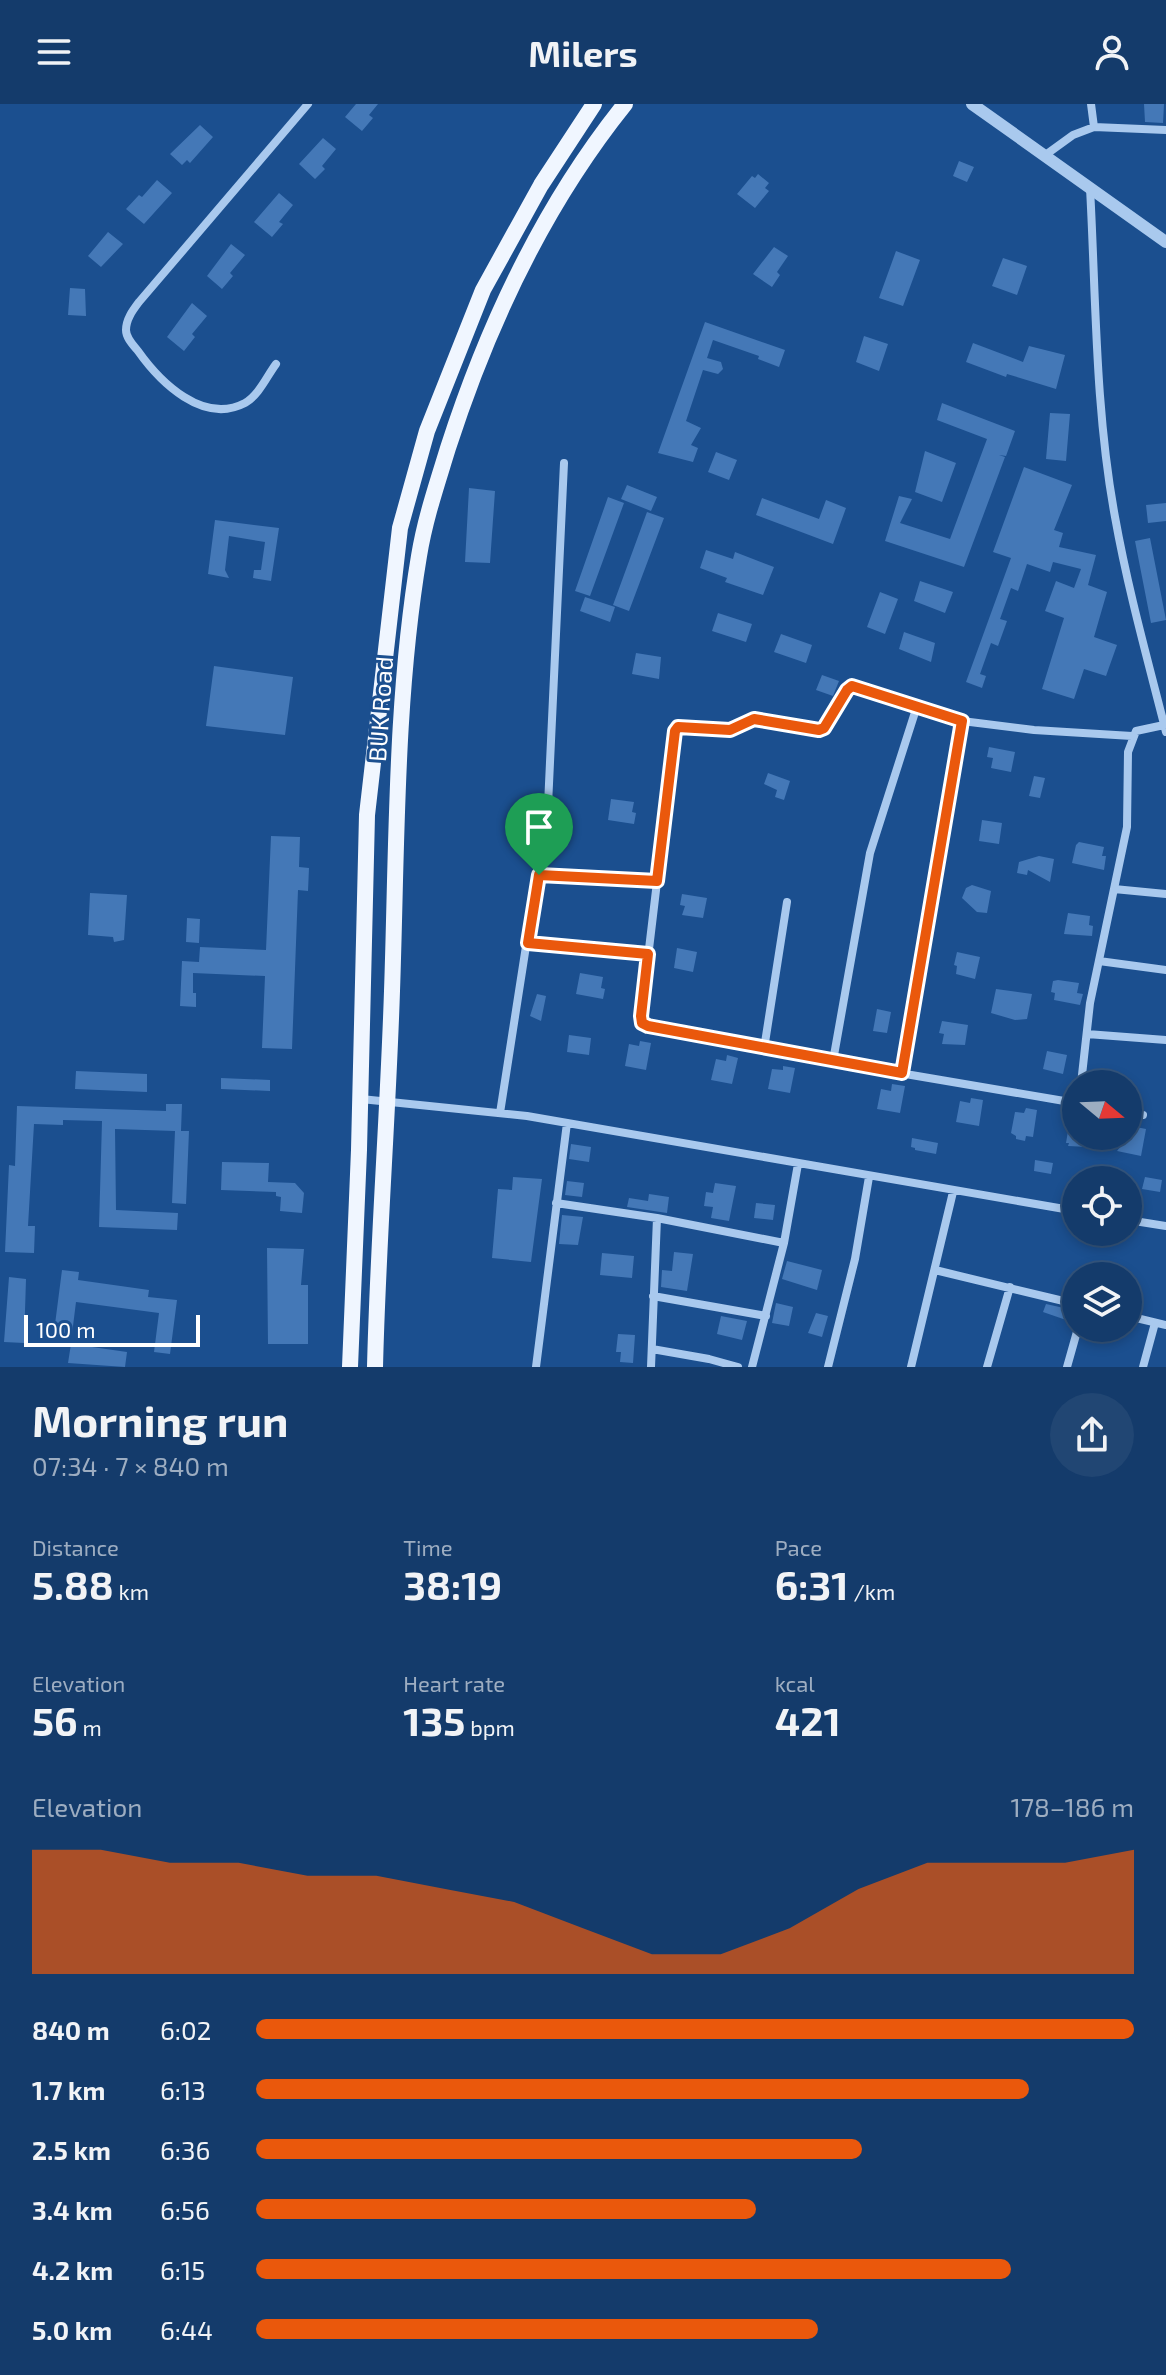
<!DOCTYPE html>
<meta charset="utf-8">
<style>
:root{--surface:#143b6b;--page:#214673;--text:#f1f3f6;--muted:#9dadc1;--line:#33557e;--accent:#ea580c}
body{margin:0;font-family:"Exo 2",sans-serif;background:var(--page);color:var(--text);height:100vh;display:flex;flex-direction:column;font-size:30px;white-space:nowrap}
*{box-sizing:border-box;margin:0}
p{font-size:26px;color:var(--muted)}
.icon{flex:none;width:44px;height:44px;fill:none;stroke:currentColor;stroke-width:2;stroke-linecap:round;stroke-linejoin:round}
.map{position:relative;height:1263px;overflow:hidden}
.side{display:flex;flex-direction:column;background:var(--surface);flex:1}
.side>*{flex:none}
.needle{width:52px;rotate:109deg}
.tools{position:absolute;left:1062px;top:966px;display:grid;gap:16px}
.tools a{display:grid;place-items:center;width:80px;height:80px;border-radius:50%;background:var(--surface);box-shadow:0 4px 12px #0003,0 0 0 2px var(--line);font-size:40px}
.scale{position:absolute;left:24px;bottom:20px;width:176px;box-sizing:border-box;padding-left:8px;border:4px solid #fff;border-top:0;font-size:22px;line-height:28px;white-space:nowrap;color:#fff;-webkit-text-stroke:6px #1b4f8f;paint-order:stroke}
.pin{position:absolute;display:grid;place-items:center;width:68px;height:68px;color:#fff;margin:-82px -34px;border-radius:50% 50% 50% 0;rotate:-45deg;box-shadow:0 0 8px #0007}
.pin .icon{rotate:45deg}
.round{display:grid;place-items:center;flex:none;width:84px;height:84px;border-radius:42px;background:var(--page)}
.head{display:flex;align-items:center;justify-content:space-between;height:136px;padding:0 32px}
h1{font-size:44px;font-weight:700;line-height:60px}
.stats{display:grid;grid-template-columns:repeat(3,1fr);gap:12px;height:136px;padding:8px 32px}
.stats div{display:grid;align-content:center}
.stats b{font-size:40px;font-weight:700}
.stats small{font-size:22px;font-weight:400}
.stats p{font-size:22px}
.chart{height:224px;padding:16px 32px}
.chart p{display:flex;justify-content:space-between}
.chart svg{width:100%;height:144px;margin-top:8px;fill:var(--accent);opacity:.7}
ul{padding:0 32px;list-style:none;font-size:26px}
li{display:grid;grid-template-columns:128px 96px 1fr;align-items:center;height:60px}
li i{height:20px;border-radius:10px;background:var(--accent)}
header{display:flex;justify-content:space-between;align-items:center;height:104px;padding:0 32px;background:var(--surface);font-size:36px;font-weight:700}
.map>svg:first-child{display:block}
.building{fill:#4478b7}
.lines{fill:none;stroke-linecap:round;stroke-linejoin:round}
.minor{stroke:#a9c9ee;stroke-width:8}
.tertiary{stroke:#a9c9ee;stroke-width:12}
.primary{stroke:#f0f6ff;stroke-width:16}
.route-casing{stroke:#fff;stroke-width:16}
.route{stroke:#ea580c;stroke-width:10}
.labels{text-anchor:middle;dominant-baseline:central;stroke-width:6;stroke-linejoin:round;paint-order:stroke}
.street-label{font-size:24px;fill:#fff;stroke:#1b4f8f}
</style>
<header><svg class="icon" aria-label="menu" viewBox="0 0 24 24"><path d="M4 6h16M4 12h16M4 18h16"/></svg>Milers<svg class="icon" aria-label="person" viewBox="0 0 24 24"><circle cx="12" cy="8" r="4"/><path d="M4 21q1-7 8-7t8 7"/></svg></header>
<div class="map">
<svg width="1166" height="1263" viewBox="0 0 1166 1263">
<rect width="100%" height="100%" fill="#1b4f8f"/>
<path class="building" d="M 356,0 L 378,0 L 369,11 L 373,14 L 362,27 L 345,13 Z
M 1144,0 L 1164,0 L 1163,19 L 1145,18 Z
M 200,21 L 213,33 L 190,59 L 187,56 L 182,61 L 170,50 Z
M 323,34 L 336,45 L 322,62 L 325,65 L 315,75 L 299,60 Z
M 959,57 L 974,63 L 967,78 L 953,72 Z
M 758,70 L 769,79 L 765,84 L 769,87 L 755,104 L 737,90 L 752,72 L 755,74 Z
M 157,76 L 172,89 L 144,120 L 126,105 L 139,91 L 142,93 Z
M 279,89 L 293,101 L 279,118 L 283,120 L 272,133 L 254,118 Z
M 108,128 L 123,140 L 101,163 L 88,152 Z
M 231,140 L 245,151 L 230,169 L 233,172 L 222,185 L 207,172 Z
M 774,143 L 788,152 L 777,168 L 780,171 L 772,183 L 753,170 Z
M 896,147 L 920,156 L 903,202 L 879,194 Z
M 1003,154 L 1027,162 L 1017,191 L 992,182 Z
M 70,184 L 85,185 L 86,212 L 68,211 Z
M 192,199 L 207,212 L 192,230 L 195,233 L 184,247 L 167,233 Z
M 705,218 L 785,246 L 779,263 L 758,255 L 759,252 L 713,236 L 707,254 L 721,258 L 723,265 L 718,270 L 703,266 L 686,317 L 701,324 L 691,341 L 698,344 L 693,358 L 658,349 Z
M 864,232 L 888,240 L 879,267 L 856,258 Z
M 973,239 L 1023,258 L 1029,242 L 1065,251 L 1056,285 L 1007,270 L 1006,273 L 966,258 Z
M 942,299 L 1015,327 L 1006,352 L 999,351 L 1005,353 L 964,463 L 885,437 L 899,392 L 912,395 L 900,419 L 950,435 L 987,335 L 937,316 Z
M 1050,309 L 1070,310 L 1066,357 L 1046,355 Z
M 925,347 L 956,359 L 942,398 L 915,388 Z
M 716,348 L 737,356 L 729,376 L 708,368 Z
M 1024,363 L 1072,381 L 1054,426 L 1063,429 L 1059,443 L 1096,451 L 1088,481 L 1107,488 L 1094,533 L 1117,541 L 1106,572 L 1084,565 L 1074,595 L 1042,585 L 1064,514 L 1045,507 L 1056,477 L 1074,484 L 1081,465 L 1053,458 L 1050,468 L 1027,460 L 1018,487 L 1011,484 L 1000,515 L 1007,517 L 998,542 L 991,539 L 980,570 L 986,572 L 982,584 L 966,578 L 1011,454 L 993,448 Z
M 627,381 L 657,393 L 651,407 L 621,395 Z
M 469,384 L 495,387 L 490,459 L 465,458 Z
M 608,393 L 624,399 L 590,492 L 575,487 Z
M 762,394 L 819,415 L 826,396 L 846,404 L 833,440 L 756,411 Z
M 1166,399 L 1166,417 L 1148,419 L 1146,401 Z
M 647,408 L 664,414 L 629,507 L 613,501 Z
M 215,416 L 279,424 L 271,477 L 253,474 L 254,466 L 261,466 L 265,438 L 229,432 L 225,466 L 229,474 L 208,470 Z
M 1150,434 L 1166,516 L 1151,519 L 1135,437 Z
M 706,446 L 733,455 L 735,448 L 774,463 L 763,491 L 725,478 L 727,474 L 700,464 Z
M 920,477 L 953,488 L 945,509 L 914,497 Z
M 880,488 L 898,495 L 885,530 L 867,523 Z
M 585,493 L 615,503 L 610,518 L 580,507 Z
M 718,509 L 752,520 L 746,538 L 712,527 Z
M 904,528 L 935,539 L 931,558 L 899,545 Z
M 781,530 L 812,541 L 806,559 L 774,548 Z
M 636,549 L 661,553 L 659,575 L 632,570 Z
M 214,562 L 293,573 L 285,631 L 206,622 Z
M 822,571 L 839,577 L 833,592 L 816,586 Z
M 989,643 L 1015,648 L 1011,668 L 991,664 L 993,654 L 987,653 Z
M 768,669 L 790,677 L 784,696 L 775,693 L 777,686 L 764,680 Z
M 1034,672 L 1045,674 L 1040,694 L 1029,692 Z
M 611,695 L 634,698 L 632,708 L 636,709 L 634,720 L 608,716 Z
M 982,716 L 1002,719 L 999,740 L 979,737 Z
M 271,732 L 300,733 L 299,763 L 309,764 L 308,787 L 298,786 L 292,945 L 262,944 L 265,872 L 193,869 L 193,889 L 196,889 L 196,903 L 180,902 L 182,857 L 199,858 L 200,843 L 266,846 Z
M 1079,738 L 1104,743 L 1102,752 L 1106,752 L 1104,766 L 1072,759 L 1076,741 Z
M 1039,752 L 1054,755 L 1050,778 L 1028,766 L 1027,771 L 1017,769 L 1019,758 Z
M 972,781 L 991,787 L 987,809 L 977,808 L 962,794 L 966,784 Z
M 90,789 L 127,791 L 124,836 L 114,838 L 113,833 L 88,831 Z
M 682,790 L 707,794 L 703,814 L 682,811 L 685,802 L 680,801 Z
M 1068,809 L 1090,812 L 1089,821 L 1093,822 L 1092,832 L 1064,830 Z
M 187,814 L 200,815 L 199,839 L 186,838 Z
M 677,844 L 697,848 L 693,868 L 674,864 Z
M 957,848 L 980,853 L 975,875 L 956,870 L 957,862 L 954,861 Z
M 580,869 L 603,873 L 601,884 L 605,885 L 603,895 L 576,890 Z
M 1058,876 L 1079,879 L 1077,889 L 1083,890 L 1080,901 L 1054,896 L 1055,889 L 1051,888 L 1053,877 Z
M 996,885 L 1032,890 L 1027,915 L 1015,916 L 991,909 Z
M 537,890 L 546,892 L 541,917 L 530,912 Z
M 877,905 L 891,908 L 887,929 L 873,927 Z
M 942,917 L 968,921 L 965,941 L 942,940 L 944,930 L 939,929 Z
M 569,931 L 591,934 L 589,951 L 567,948 Z
M 640,937 L 651,939 L 646,966 L 625,962 L 629,940 L 639,942 Z
M 1047,947 L 1067,951 L 1063,970 L 1043,965 Z
M 727,951 L 738,954 L 732,980 L 711,976 L 716,955 L 726,957 Z
M 783,962 L 795,964 L 790,989 L 768,985 L 772,965 L 783,966 Z
M 76,967 L 147,970 L 147,988 L 75,985 Z
M 221,974 L 270,976 L 270,987 L 221,985 Z
M 892,980 L 905,982 L 900,1009 L 877,1005 L 881,985 L 891,987 Z
M 971,994 L 983,996 L 979,1022 L 956,1018 L 960,997 L 970,999 Z
M 166,1000 L 182,1000 L 181,1027 L 189,1027 L 186,1100 L 172,1099 L 175,1027 L 115,1025 L 116,1106 L 178,1109 L 177,1126 L 99,1123 L 102,1017 L 63,1016 L 63,1021 L 34,1020 L 28,1122 L 35,1122 L 34,1149 L 5,1148 L 9,1061 L 15,1062 L 17,1002 L 166,1007 Z
M 1026,1004 L 1037,1006 L 1033,1033 L 1026,1032 L 1025,1037 L 1016,1035 L 1016,1032 L 1011,1029 L 1015,1008 L 1024,1009 Z
M 1071,1009 L 1076,1009 L 1076,1032 L 1089,1032 L 1088,1043 L 1068,1042 L 1069,1039 L 1066,1039 Z
M 1136,1023 L 1146,1025 L 1141,1052 L 1117,1047 Z
M 912,1034 L 938,1039 L 936,1050 L 915,1046 L 915,1044 L 911,1043 Z
M 571,1040 L 591,1043 L 589,1058 L 569,1055 Z
M 1035,1056 L 1053,1059 L 1051,1070 L 1034,1067 Z
M 222,1058 L 269,1059 L 268,1078 L 295,1079 L 304,1089 L 302,1109 L 280,1107 L 281,1093 L 276,1092 L 276,1088 L 221,1086 Z
M 513,1073 L 542,1075 L 531,1158 L 492,1154 L 498,1085 L 512,1086 Z
M 1145,1073 L 1162,1076 L 1160,1088 L 1142,1085 Z
M 567,1077 L 584,1079 L 582,1093 L 565,1091 Z
M 715,1079 L 736,1082 L 729,1117 L 711,1114 L 713,1103 L 704,1102 L 706,1088 L 713,1089 Z
M 649,1090 L 669,1093 L 667,1109 L 627,1103 L 629,1094 L 648,1097 Z
M 756,1099 L 775,1101 L 773,1116 L 754,1114 Z
M 562,1111 L 583,1113 L 578,1141 L 559,1140 Z
M 267,1144 L 304,1145 L 301,1181 L 308,1181 L 308,1240 L 268,1240 Z
M 674,1148 L 693,1150 L 687,1187 L 661,1183 L 662,1166 L 672,1167 Z
M 602,1149 L 634,1152 L 632,1174 L 600,1171 Z
M 787,1157 L 822,1166 L 817,1186 L 782,1175 Z
M 62,1166 L 79,1168 L 78,1176 L 149,1186 L 148,1193 L 177,1196 L 170,1250 L 154,1248 L 159,1209 L 76,1198 L 72,1230 L 54,1228 Z
M 9,1173 L 26,1175 L 24,1239 L 4,1238 Z
M 776,1199 L 793,1203 L 789,1222 L 772,1219 Z
M 1046,1200 L 1073,1206 L 1069,1217 L 1043,1208 Z
M 816,1209 L 828,1212 L 822,1233 L 808,1229 Z
M 721,1212 L 747,1217 L 742,1236 L 717,1230 Z
M 618,1230 L 635,1231 L 633,1259 L 620,1258 L 621,1248 L 616,1248 Z
M 71,1240 L 127,1248 L 125,1263 L 68,1259 Z"/>
<g class="lines">
<path class="minor" d="M 1091,0 L 1094,23
M 1044,52 L 1073,31 L 1094,23 L 1166,26
M 1090,84 C 1096,193 1095,305 1115,413 C 1128,486 1148,557 1166,628
M 276,260 C 267,272 259,291 245,299 C 203,321 160,278 138,247 C 133,241 126,234 126,226 C 126,215 133,206 139,198 L 308,0
M 539,771 L 657,777
M 1114,785 L 1166,790
M 528,839 L 648,850
M 1099,857 L 1166,866
M 1087,930 L 1166,936
M 764,945 L 787,798
M 833,957 L 870,749 L 917,602
M 902,969 L 962,617
M 1081,980 L 1090,899 L 1127,723 L 1128,648 L 1136,627 L 1164,621
M 361,995 L 527,1012 L 1076,1107
M 1076,999 L 741,942 L 648,922 L 642,919 L 641,912 L 675,627 L 678,623 L 730,626 L 754,615 L 819,626 L 824,624 L 847,586 L 857,582 L 962,617 L 1034,626 L 1132,632
M 1128,1008 L 1143,1011
M 500,1009 L 548,701 L 564,359
M 556,1099 L 657,1114 L 784,1139
M 1128,1116 L 1166,1122
M 935,1166 L 1076,1200
M 653,1192 L 766,1212
M 1128,1212 L 1166,1221
M 652,1245 L 709,1255 L 738,1263
M 536,1263 L 567,1019
M 651,1263 L 657,1114
M 752,1263 L 784,1139 L 798,1060
M 828,1263 L 855,1155 L 869,1073
M 911,1263 L 953,1088
M 987,1263 L 1010,1183
M 1067,1263 L 1078,1224
M 1143,1263 L 1155,1219"/>
<path class="tertiary" d="M 972,0 L 1166,138"/>
<path class="primary" d="M 350,1263 L 359,1046 L 367,711 L 400,424 L 427,327 L 483,186 L 541,81 L 594,0
M 375,1263 C 378,1138 388,1012 392,887 C 397,743 395,595 419,452 C 425,415 437,380 448,344 C 488,220 543,102 625,0"/>
</g>
<g class="lines">
<g class="route-casing">
<path id="route" d="M 852,582 L 962,617 L 902,969 L 648,922 L 642,919 L 641,912 L 648,850 L 528,839 L 539,771 L 657,777 L 675,627 L 678,623 L 730,626 L 754,615 L 819,626 L 824,624 L 847,586 Z"/>
</g>
<use href="#route" class="route"/>
</g>
<g class="labels">
<g class="street-label">
<text transform="translate(380 605) rotate(-86)">BUK Road</text>
</g>
</g>
</svg>
<div class="tools">
<a><svg class="needle" viewBox="-14 -14 28 28"><path d="M0-13l5 13h-10z" fill="#e53935"/><path d="M0 13l5-13h-10z" fill="#9dadc1"/></svg></a>
<a><svg class="icon" aria-label="locate" viewBox="0 0 24 24"><circle cx="12" cy="12" r="6"/><path d="M12 2v4M12 18v4M2 12h4M18 12h4"/></svg></a>
<a><svg class="icon" aria-label="layers" viewBox="0 0 24 24"><path d="M12 4l9 5-9 5-9-5zM3 14l9 5 9-5"/></svg></a>
</div>
<div class="scale">100 m</div>
<div class="pin" style="left:539px;top:771px;background:#1e9e55"><svg class="icon" aria-label="arrive" viewBox="0 0 24 24"><path d="M6 21V4h12l-3 4 3 4H6"/></svg></div>
</div>
<section class="side">
<div class="head"><div><h1>Morning run</h1><p>07:34 · 7 × 840 m</p></div><a class="round"><svg class="icon" aria-label="share" viewBox="0 0 24 24"><path d="M12 15V3M7 8l5-5 5 5M5 13v7h14v-7"/></svg></a></div>
<div class="stats">
<div><p>Distance</p><b>5.88<small> km</small></b></div>
<div><p>Time</p><b>38:19</b></div>
<div><p>Pace</p><b>6:31<small> /km</small></b></div>
</div>
<div class="stats">
<div><p>Elevation</p><b>56<small> m</small></b></div>
<div><p>Heart rate</p><b>135<small> bpm</small></b></div>
<div><p>kcal</p><b>421</b></div>
</div>
<div class="chart"><p><span>Elevation</span>178–186 m</p>
<svg viewBox="0 0 160 44" preserveAspectRatio="none"><path d="M0 44V6L10 6L20 10L30 10L40 14L50 14L60 18L70 22L80 30L90 38L100 38L110 30L120 18L130 10L140 10L150 10L160 6V44z"/></svg>
</div>
<ul>
<li><b>840 m</b>6:02<i style="width:100%"></i></li>
<li><b>1.7 km</b>6:13<i style="width:88%"></i></li>
<li><b>2.5 km</b>6:36<i style="width:69%"></i></li>
<li><b>3.4 km</b>6:56<i style="width:57%"></i></li>
<li><b>4.2 km</b>6:15<i style="width:86%"></i></li>
<li><b>5.0 km</b>6:44<i style="width:64%"></i></li>
</ul>
</section>
